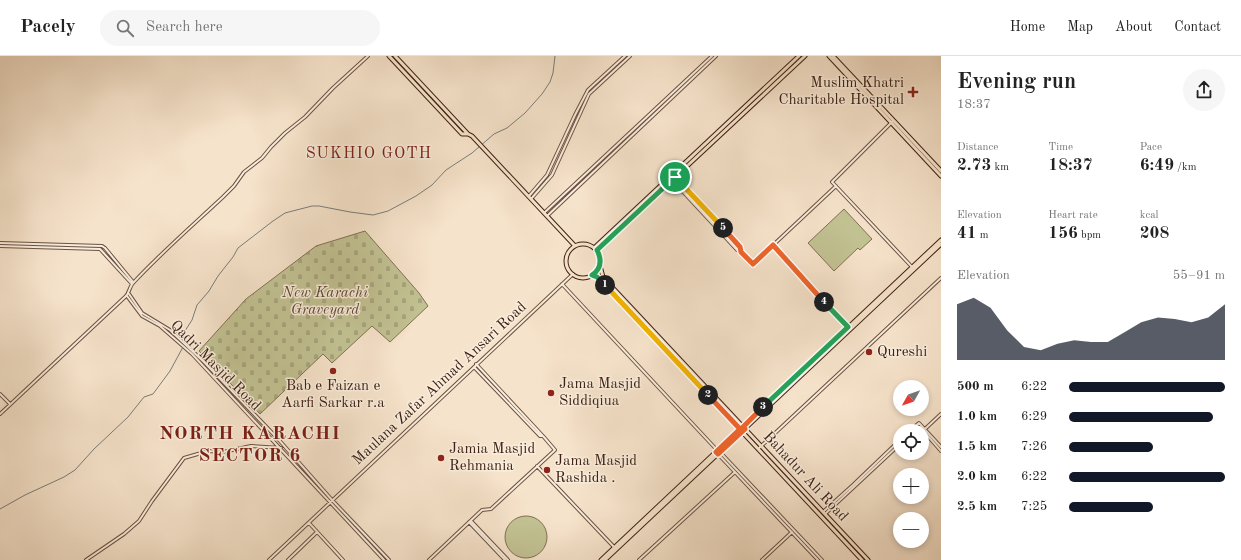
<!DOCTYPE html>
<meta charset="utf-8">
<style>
:root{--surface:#fff;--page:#f6f6f6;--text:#222;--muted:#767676;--line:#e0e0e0;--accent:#111827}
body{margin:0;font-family:"Old Standard TT",serif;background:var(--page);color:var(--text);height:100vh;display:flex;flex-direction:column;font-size:15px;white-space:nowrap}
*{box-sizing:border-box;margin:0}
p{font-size:13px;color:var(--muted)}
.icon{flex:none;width:22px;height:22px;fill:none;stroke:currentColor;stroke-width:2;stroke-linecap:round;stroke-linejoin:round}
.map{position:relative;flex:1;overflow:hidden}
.drawer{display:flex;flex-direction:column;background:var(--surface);width:300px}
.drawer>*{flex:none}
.needle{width:26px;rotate:230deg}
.tools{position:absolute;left:893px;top:324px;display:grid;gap:8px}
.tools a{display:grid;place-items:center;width:36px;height:36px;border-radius:50%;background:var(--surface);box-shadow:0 2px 6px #0003;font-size:20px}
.pin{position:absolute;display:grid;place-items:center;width:34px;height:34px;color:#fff;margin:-17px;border:2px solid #fff;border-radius:50%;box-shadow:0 1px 4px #0007}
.km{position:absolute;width:20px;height:20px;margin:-10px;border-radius:50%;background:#222;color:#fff;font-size:11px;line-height:20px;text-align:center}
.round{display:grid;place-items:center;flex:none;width:42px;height:42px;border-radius:21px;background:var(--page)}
.headline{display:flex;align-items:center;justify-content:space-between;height:68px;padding:0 16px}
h1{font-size:22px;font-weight:700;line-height:30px}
.metrics{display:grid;grid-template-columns:repeat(3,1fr);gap:6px;height:68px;padding:4px 16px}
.metrics div{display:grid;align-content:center}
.metrics b{font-size:17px;font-weight:700}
.metrics small{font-size:11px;font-weight:400}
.metrics p{font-size:11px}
.chart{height:112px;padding:8px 16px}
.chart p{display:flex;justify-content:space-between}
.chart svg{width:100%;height:72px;margin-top:4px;fill:var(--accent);opacity:.7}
ul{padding:0 16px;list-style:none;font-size:13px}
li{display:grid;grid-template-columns:64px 48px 1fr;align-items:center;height:30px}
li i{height:10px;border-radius:5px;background:var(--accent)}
header{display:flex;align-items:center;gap:24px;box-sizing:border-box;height:56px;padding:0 20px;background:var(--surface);border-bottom:1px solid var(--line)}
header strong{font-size:19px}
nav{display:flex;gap:22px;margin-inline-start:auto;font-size:14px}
.search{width:280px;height:36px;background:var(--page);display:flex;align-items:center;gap:10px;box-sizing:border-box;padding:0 14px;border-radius:22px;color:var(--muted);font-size:15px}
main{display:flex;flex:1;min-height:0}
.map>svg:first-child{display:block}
.cemetery{fill:url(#cemetery-stones);stroke:#807152}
.park{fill:#c2c293;stroke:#807152}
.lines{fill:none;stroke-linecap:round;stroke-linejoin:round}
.stream{stroke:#797d7b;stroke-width:1}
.minor-casing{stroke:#6c5140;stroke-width:4}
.major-casing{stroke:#3e2012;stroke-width:5}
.minor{stroke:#f9eddd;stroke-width:2}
.major{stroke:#f6e3cb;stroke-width:3}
.split-1-casing{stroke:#fff;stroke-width:8}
.split-2-casing{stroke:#fff;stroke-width:8}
.split-3-casing{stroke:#fff;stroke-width:8}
.split-4-casing{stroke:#fff;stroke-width:8}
.split-5-casing{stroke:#fff;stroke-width:8}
.split-6-casing{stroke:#fff;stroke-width:8}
.split-1{stroke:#22a559;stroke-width:5}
.split-2{stroke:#f5b400;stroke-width:5}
.split-3{stroke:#f0652b;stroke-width:5}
.split-4{stroke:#22a559;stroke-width:5}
.split-5{stroke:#f0652b;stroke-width:5}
.split-6{stroke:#f5b400;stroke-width:5}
.poi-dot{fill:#8f2418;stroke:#f9eddd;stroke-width:1.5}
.labels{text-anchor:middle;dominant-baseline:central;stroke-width:3;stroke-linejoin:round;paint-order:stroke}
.poi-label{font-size:15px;fill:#3e2012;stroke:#f9eddd;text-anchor:start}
.park-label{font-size:15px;font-style:italic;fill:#5f4832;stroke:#f9eddd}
.street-label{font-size:15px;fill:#3e2012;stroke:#f9eddd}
.neighbourhood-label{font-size:16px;letter-spacing:1px;fill:#7a1f14;stroke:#f9eddd}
.district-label{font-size:19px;font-weight:bold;letter-spacing:1px;fill:#7a1f14;stroke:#f9eddd}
</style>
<header>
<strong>Pacely</strong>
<div class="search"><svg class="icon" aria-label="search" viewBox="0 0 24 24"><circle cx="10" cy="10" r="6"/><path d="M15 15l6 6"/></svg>Search here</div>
<nav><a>Home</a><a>Map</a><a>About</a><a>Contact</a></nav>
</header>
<main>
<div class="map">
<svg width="941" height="504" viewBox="0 0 941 504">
<defs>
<pattern id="cemetery-stones" width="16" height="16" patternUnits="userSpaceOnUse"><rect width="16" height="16" fill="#c2c293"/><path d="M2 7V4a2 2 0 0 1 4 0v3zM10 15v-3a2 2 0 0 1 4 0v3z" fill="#a8a67e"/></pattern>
</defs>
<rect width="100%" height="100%" fill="#f6e3cb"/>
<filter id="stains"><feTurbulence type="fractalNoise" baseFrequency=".005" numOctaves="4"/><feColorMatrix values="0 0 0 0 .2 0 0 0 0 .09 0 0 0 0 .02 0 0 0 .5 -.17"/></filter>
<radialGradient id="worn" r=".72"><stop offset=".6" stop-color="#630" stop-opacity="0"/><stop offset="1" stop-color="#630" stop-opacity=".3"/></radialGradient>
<path class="cemetery" d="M 365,175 L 419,237 L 428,250 L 390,286 L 372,270 L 332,307 L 323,298 L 260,358 L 199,295 L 246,243 L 316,190 Z"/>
<path class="park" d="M 844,153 L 872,183 L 860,194 L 858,192 L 834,215 L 808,187 Z
M505 481a21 21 0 1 1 42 0a21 21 0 1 1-42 0Z"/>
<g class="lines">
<path class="stream" d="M 185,288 L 186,285 L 183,278 L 192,264 L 197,249 L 209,235 L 218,220 L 233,201 L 238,192 L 273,165 L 285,157 L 312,150 L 319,150 L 350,156 L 373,159 L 388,155 L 416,140 L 432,129 L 446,114 L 472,97 L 494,78 L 507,72 L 525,57 L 542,38 L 550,26 L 553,17 L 555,0
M 0,453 L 25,439 L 64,421 L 75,414 L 94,393 L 128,361 L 144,341 L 153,338 L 170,315 L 183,291"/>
<g class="minor-casing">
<path id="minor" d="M 893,65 L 832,126 L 912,211
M 675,121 L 731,182 L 740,191 L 739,194
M 672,124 L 737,194 L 739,194 L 753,208 L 836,130
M 529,140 L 547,119 L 575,59 L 588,34 L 625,0
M 531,143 L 552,119 L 589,38 L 630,0
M 544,157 L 712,0
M 547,160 L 716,0
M 0,187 L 102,190 L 105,192 L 133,226
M 773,189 L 849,272
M 0,190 L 100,193 L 132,228
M 562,228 L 716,393
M 129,238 L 142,257 L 170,274 L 204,306 L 279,384 L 332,444 L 389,504
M 127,240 L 142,260 L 160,270 L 192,298 L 384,504
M 476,308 L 542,379
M 0,338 L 10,348
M 0,358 L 125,241 C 130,237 129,230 134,226 C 162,196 193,169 223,141 L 234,130 L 244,116 L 262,102 L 271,91 L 285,77 L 305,61 L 333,32 L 368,0
M 925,373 L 941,358
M 909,375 L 919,367 L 941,391
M 914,375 L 918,371 L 920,371 L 941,395
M 758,393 L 941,222
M 719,395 L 822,504
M 717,397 L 818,504
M 537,410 L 614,491
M 823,456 L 853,429 L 900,384
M 825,458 L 900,388
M 471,465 L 508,504
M 469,466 L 505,504
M 309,467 L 343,504
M 86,504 L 124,478 L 139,465 L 152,445 L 184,402 L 208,395 L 223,396 L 251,390 L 281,392
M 269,504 L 573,218
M 288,504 L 317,476
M 429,504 L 482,454 L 491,453 L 555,394 L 543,380 L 540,380 L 474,311
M 639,504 L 735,416
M 762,504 L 792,476"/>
</g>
<g class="major-casing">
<path id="major" d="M 389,0 L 462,78 L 468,78
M 395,0 L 468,78 L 472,80 L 575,190
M 829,0 L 941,120
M 833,0 L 941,115
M566 205a17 17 0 1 1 34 0a17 17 0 1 1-34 0Z
M 594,192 L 799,0
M 597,194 L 805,0
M 600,210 L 603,221 L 611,230 L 868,504
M 592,219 L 597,221 L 602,226 L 862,504
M 601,504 L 941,184
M 605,504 L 941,188"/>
</g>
<use href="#minor" class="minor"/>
<use href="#major" class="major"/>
</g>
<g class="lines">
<g class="split-1-casing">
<path id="split-1" d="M 605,229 L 597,221 L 592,219 C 601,213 602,204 597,194 L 675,121"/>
</g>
<g class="split-2-casing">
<path id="split-2" d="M 605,229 L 708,339"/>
</g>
<g class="split-3-casing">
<path id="split-3" d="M 708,339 L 740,373 L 716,396 L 718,398 L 745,373 L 743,371 L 763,351"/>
</g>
<g class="split-4-casing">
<path id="split-4" d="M 763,351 L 848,271 L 824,246"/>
</g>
<g class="split-5-casing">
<path id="split-5" d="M 723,172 L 740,191 L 741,196 L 753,208 L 773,189 L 824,246"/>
</g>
<g class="split-6-casing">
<path id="split-6" d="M 675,121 L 723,172"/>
</g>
<use href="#split-1" class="split-1"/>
<use href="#split-2" class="split-2"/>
<use href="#split-3" class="split-3"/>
<use href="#split-4" class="split-4"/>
<use href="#split-5" class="split-5"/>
<use href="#split-6" class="split-6"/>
</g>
<g class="poi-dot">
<path d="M911 30h4v4h4v4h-4v4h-4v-4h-4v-4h4z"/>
<circle cx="869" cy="296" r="4"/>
<circle cx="333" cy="315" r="4"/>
<circle cx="551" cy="337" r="4"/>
<circle cx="441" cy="402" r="4"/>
<circle cx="547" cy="414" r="4"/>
</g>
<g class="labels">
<g class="poi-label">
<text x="904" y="27" text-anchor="end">Muslim Khatri<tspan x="904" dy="17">Charitable Hospital</tspan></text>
<text x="877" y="296">Qureshi</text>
<text x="559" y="328">Jama Masjid<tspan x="559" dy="17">Siddiqiua</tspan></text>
<text x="333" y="330" text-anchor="middle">Bab e Faizan e<tspan x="333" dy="17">Aarfi Sarkar r.a</tspan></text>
<text x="449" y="393">Jamia Masjid<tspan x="449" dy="17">Rehmania</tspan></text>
<text x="555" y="405">Jama Masjid<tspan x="555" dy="17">Rashida .</tspan></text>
</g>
<g class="park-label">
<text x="325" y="237">New Karachi<tspan x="325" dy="17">Graveyard</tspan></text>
</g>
<g class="street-label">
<text transform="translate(215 310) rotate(45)">Qadri Masjid Road</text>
<text transform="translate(440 328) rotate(-43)">Maulana Zafar Ahmad Ansari Road</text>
<text transform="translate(805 421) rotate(47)">Bahadur Ali Road</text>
</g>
<g class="neighbourhood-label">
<text x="369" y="98">SUKHIO GOTH</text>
</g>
<g class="district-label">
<text x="250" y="378">NORTH KARACHI<tspan x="250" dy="22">SECTOR 6</tspan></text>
</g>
</g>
<rect width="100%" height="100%" filter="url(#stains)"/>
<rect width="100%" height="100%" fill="url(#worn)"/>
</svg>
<div class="tools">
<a><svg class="needle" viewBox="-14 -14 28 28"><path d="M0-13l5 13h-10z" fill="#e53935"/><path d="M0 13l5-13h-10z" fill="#767676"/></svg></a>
<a><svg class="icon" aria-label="locate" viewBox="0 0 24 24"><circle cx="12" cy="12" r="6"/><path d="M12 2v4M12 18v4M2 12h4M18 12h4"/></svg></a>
<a>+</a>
<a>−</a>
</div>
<div class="pin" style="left:675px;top:121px;background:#1e9e55"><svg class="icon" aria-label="arrive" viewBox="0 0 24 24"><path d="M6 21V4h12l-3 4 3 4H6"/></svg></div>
<b class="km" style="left:605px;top:229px">1</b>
<b class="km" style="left:708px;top:339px">2</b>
<b class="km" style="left:763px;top:351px">3</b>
<b class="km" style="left:824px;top:246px">4</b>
<b class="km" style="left:723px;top:172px">5</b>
</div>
<section class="drawer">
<div class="headline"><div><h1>Evening run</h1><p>18:37</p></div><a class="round"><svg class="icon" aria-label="share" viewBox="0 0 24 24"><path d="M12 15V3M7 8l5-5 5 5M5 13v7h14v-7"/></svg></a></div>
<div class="metrics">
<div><p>Distance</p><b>2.73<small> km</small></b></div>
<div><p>Time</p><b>18:37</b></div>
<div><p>Pace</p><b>6:49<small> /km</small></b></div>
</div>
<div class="metrics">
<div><p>Elevation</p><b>41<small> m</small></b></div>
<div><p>Heart rate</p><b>156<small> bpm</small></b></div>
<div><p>kcal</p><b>208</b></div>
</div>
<div class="chart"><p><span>Elevation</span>55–91 m</p>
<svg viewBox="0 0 160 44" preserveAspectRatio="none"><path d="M0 44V10L10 6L20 12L30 26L40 36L50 38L60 34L70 32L80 33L90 33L100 27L110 21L120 18L130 19L140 21L150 18L160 10V44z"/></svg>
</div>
<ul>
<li><b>500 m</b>6:22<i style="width:100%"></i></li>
<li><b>1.0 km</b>6:29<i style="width:92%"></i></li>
<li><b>1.5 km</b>7:26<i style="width:54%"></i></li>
<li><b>2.0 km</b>6:22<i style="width:100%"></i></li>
<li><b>2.5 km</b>7:25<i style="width:54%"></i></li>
</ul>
</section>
</main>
